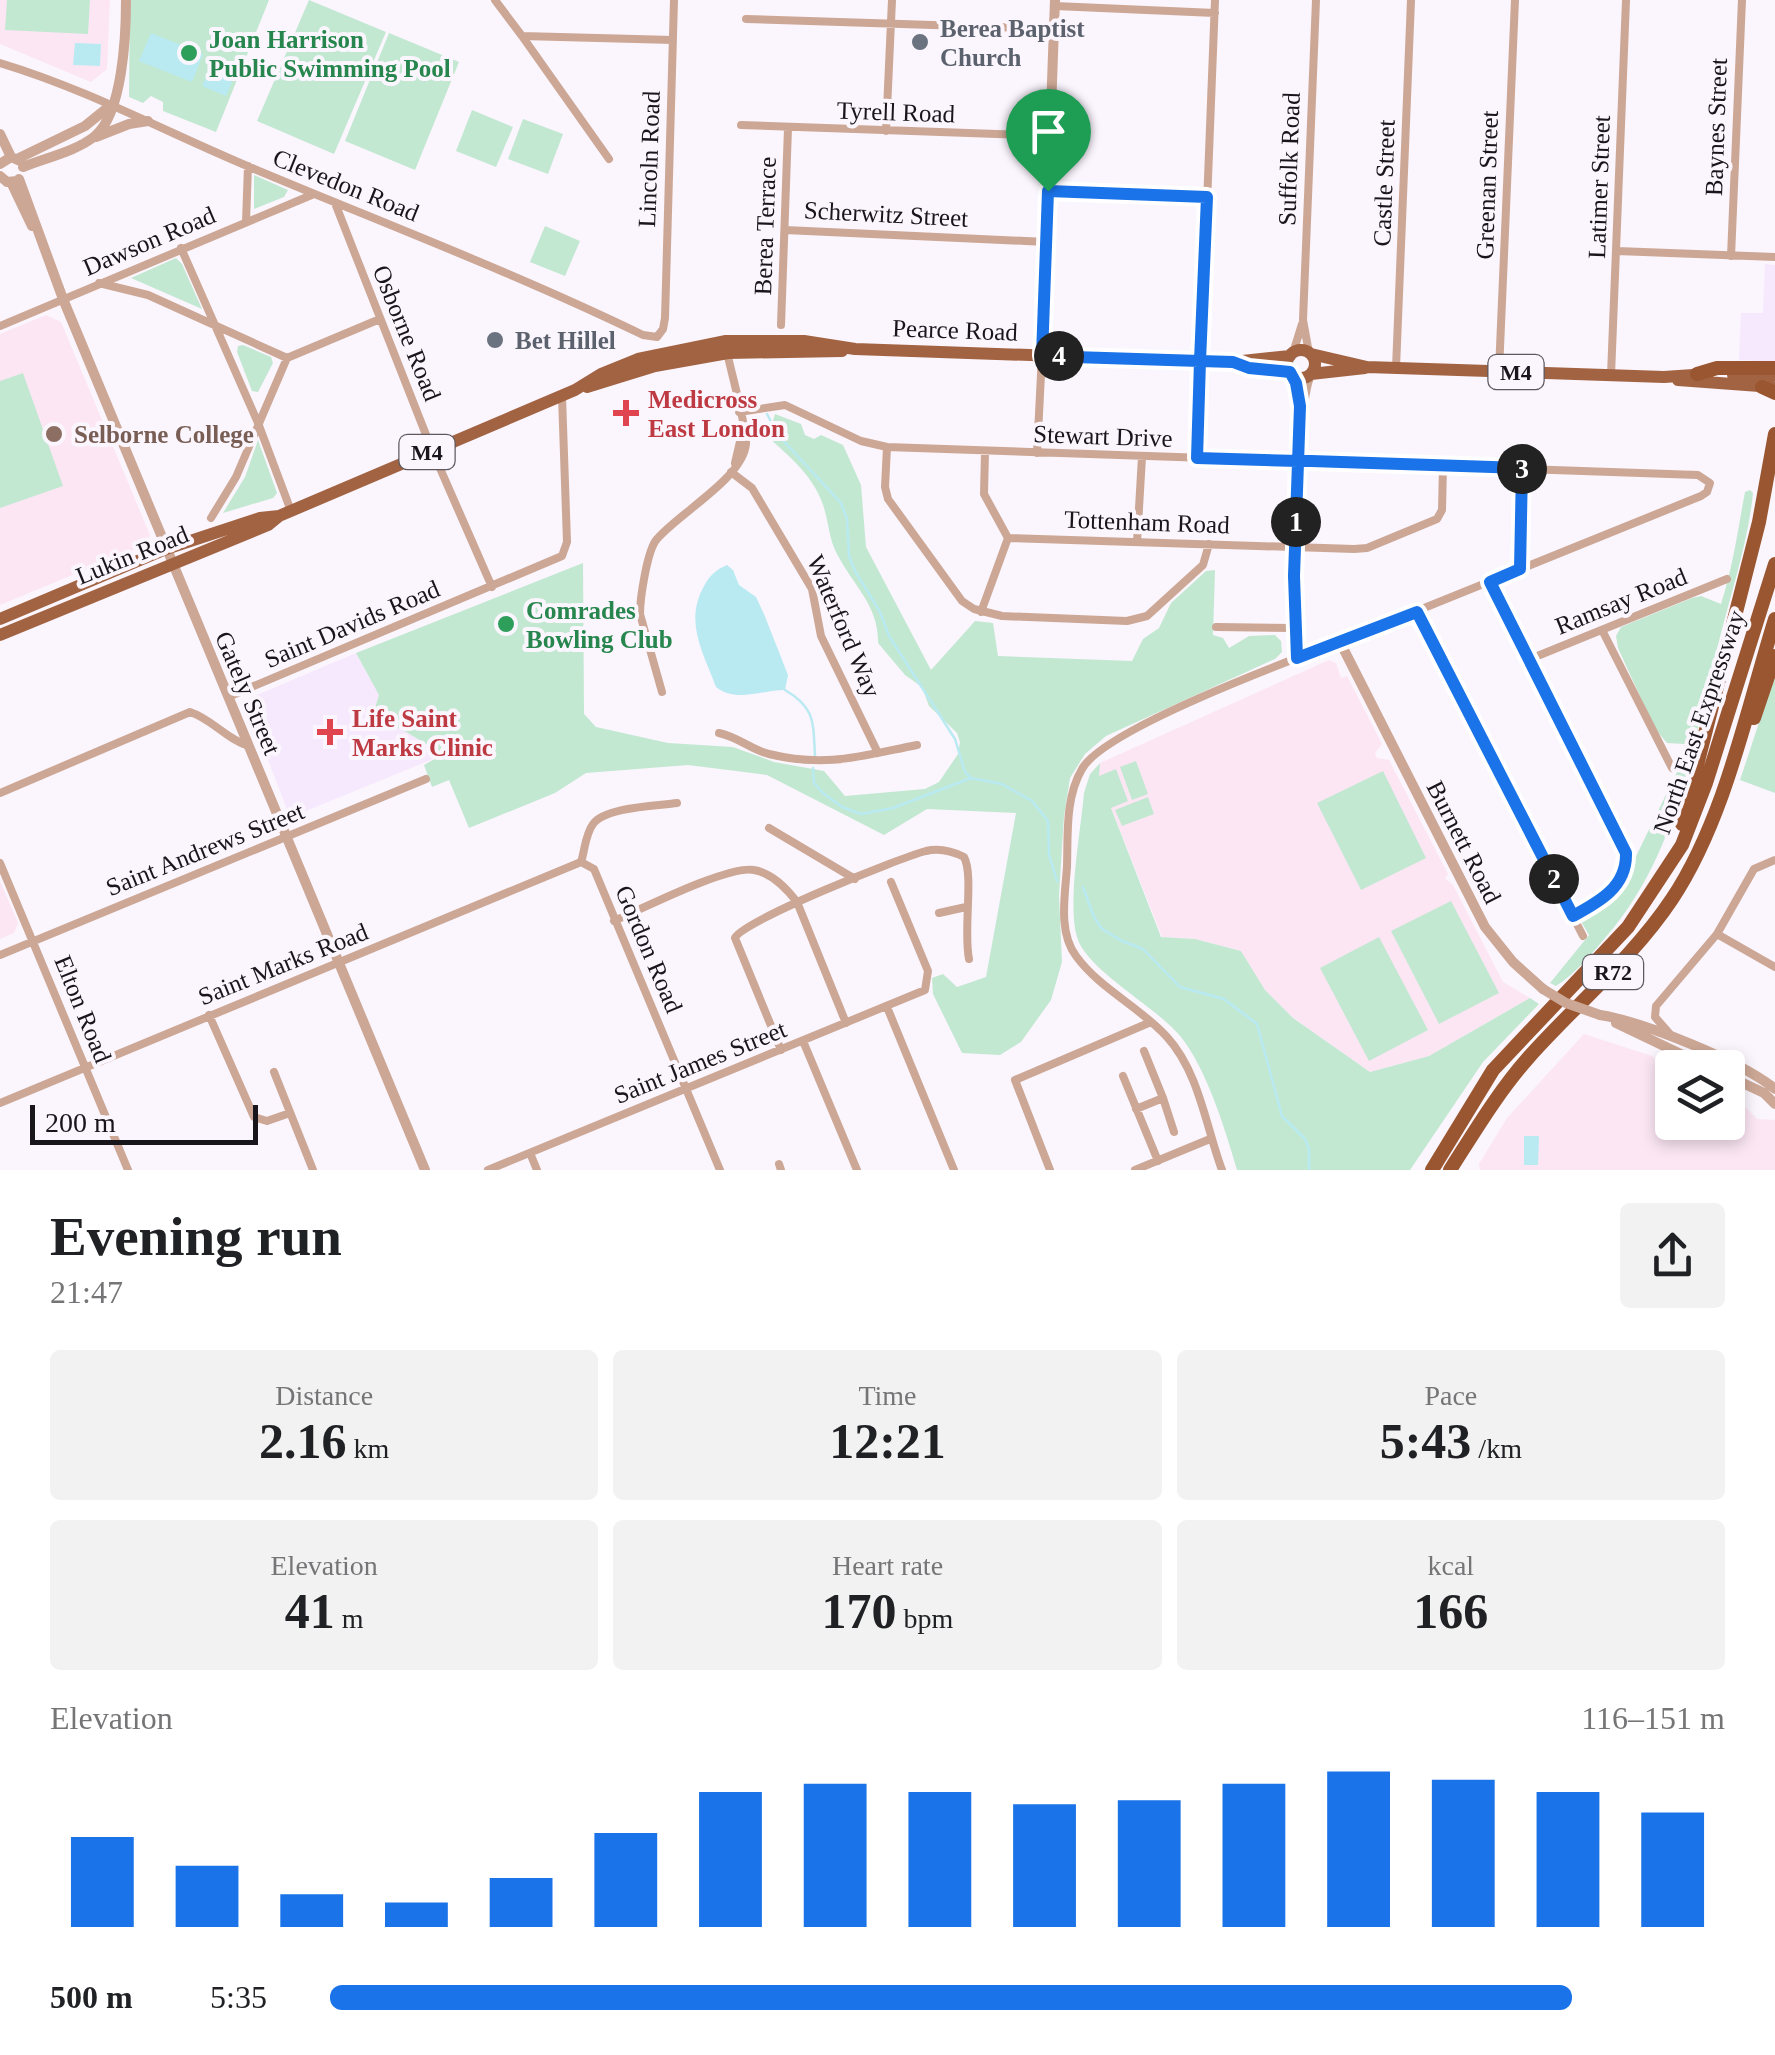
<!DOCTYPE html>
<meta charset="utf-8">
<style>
:root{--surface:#fff;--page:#f2f2f2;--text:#202124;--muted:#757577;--accent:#1a73e8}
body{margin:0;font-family:Georgia,serif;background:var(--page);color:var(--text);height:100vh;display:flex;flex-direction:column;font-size:38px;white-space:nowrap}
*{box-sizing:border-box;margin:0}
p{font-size:32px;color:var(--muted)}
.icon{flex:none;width:55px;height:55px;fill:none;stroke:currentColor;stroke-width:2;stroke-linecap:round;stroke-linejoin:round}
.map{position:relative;height:1170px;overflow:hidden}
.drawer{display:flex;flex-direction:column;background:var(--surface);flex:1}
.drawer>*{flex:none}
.tools{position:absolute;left:1655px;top:1050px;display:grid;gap:20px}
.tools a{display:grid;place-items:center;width:90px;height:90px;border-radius:10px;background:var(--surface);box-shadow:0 5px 15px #0003;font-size:50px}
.scale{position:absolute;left:30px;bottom:25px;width:228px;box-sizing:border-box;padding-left:10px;border:5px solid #19161b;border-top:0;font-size:28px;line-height:35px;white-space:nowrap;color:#19161b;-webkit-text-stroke:8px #fbf5fd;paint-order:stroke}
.pin{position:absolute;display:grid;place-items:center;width:85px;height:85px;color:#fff;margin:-102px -42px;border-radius:50% 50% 50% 0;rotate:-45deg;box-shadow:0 0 10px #0007}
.pin .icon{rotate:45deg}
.km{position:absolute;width:50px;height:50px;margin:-25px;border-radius:50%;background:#222;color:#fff;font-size:28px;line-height:50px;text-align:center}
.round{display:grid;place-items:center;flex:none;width:105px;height:105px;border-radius:10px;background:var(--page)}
.head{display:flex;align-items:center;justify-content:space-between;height:170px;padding:0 50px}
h1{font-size:55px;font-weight:700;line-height:75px}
.metrics{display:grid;grid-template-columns:repeat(3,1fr);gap:15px;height:170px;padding:10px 50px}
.metrics div{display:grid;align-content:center;border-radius:10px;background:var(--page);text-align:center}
.metrics b{font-size:50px;font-weight:700}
.metrics small{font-size:28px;font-weight:400}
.metrics p{font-size:28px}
.chart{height:280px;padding:20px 50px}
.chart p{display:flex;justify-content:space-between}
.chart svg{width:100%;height:180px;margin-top:10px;stroke:var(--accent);stroke-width:6}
ul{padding:0 50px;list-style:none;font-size:32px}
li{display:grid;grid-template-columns:160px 120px 1fr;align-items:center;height:75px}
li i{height:25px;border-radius:12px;background:var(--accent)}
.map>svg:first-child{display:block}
.built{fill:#f6e9fd}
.education{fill:#fce6f4}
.green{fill:#c2e8d2}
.water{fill:#b9eaf2}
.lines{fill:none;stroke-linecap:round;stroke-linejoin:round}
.stream{stroke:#b9eaf2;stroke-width:2.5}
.minor{stroke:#cca795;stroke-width:8}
.tertiary{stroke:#cca795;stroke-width:10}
.primary{stroke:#a26342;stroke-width:12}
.trunk{stroke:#9a5630;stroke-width:14}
.tertiary-bridge{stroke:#cca795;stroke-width:10}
.route-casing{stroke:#fff;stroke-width:20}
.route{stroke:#1a73e8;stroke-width:12}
.worship-dot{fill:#6b7280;stroke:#fbf5fd;stroke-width:4}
.leisure-dot{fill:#2e9e5b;stroke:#fbf5fd;stroke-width:4}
.health-dot{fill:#e0444e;stroke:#fbf5fd;stroke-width:4}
.education-dot{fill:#8d6e63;stroke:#fbf5fd;stroke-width:4}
.labels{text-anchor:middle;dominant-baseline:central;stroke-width:8;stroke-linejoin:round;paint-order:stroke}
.shield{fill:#fbf5fd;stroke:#5d595f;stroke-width:2.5}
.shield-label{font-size:22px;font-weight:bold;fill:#19161b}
.worship-label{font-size:25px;font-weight:bold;fill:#5b616d;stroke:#fbf5fd;text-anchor:start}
.leisure-label{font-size:25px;font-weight:bold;fill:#27864d;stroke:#fbf5fd;text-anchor:start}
.street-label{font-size:25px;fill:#19161b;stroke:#fbf5fd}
.health-label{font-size:25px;font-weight:bold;fill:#be3a42;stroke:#fbf5fd;text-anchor:start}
.education-label{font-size:25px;font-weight:bold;fill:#785e54;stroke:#fbf5fd;text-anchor:start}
</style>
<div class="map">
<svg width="1775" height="1170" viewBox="0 0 1775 1170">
<rect width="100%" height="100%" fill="#fbf5fd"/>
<path class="built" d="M 1765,264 L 1775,265 L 1775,362 L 1739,360 L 1741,313 L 1763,313 Z
M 356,653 L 379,695 L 371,720 L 401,729 L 441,752 L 438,757 L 296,815 L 288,812 L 245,700 Z"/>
<path class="education" d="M 0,0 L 110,0 L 107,69 L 91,82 L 0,44 Z
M 46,315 L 61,322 L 150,535 L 145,545 L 0,605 L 0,334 Z
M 1329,660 L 1336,663 L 1341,678 L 1347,676 L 1382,744 L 1375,753 L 1377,758 L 1389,760 L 1448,874 L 1445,878 L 1453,885 L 1503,982 L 1530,998 L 1429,1056 L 1370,1072 L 1293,1018 L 1265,990 L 1241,951 L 1195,939 L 1162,937 L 1097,772 L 1100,763 Z
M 0,881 L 18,923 L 14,933 L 0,939 Z
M 1584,1034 L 1652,1056 L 1662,1065 L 1679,1067 L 1672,1068 L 1672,1122 L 1728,1122 L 1728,1089 L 1757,1119 L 1775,1120 L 1775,1170 L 1480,1170 L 1479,1164 L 1507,1118 Z"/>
<path class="green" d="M 7,0 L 90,0 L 88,34 L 5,30 Z
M 130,0 L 269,0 L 216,132 L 163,111 L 163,102 L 151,96 L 143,103 L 129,97 Z
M 309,0 L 386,32 L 334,154 L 257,121 Z
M 389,33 L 459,62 L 415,170 L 345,141 Z
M 472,110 L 513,127 L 496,167 L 456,151 Z
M 523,119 L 563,134 L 548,174 L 508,159 Z
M 254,175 L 288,190 L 284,197 L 254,209 Z
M 545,226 L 580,241 L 565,276 L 530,262 Z
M 176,258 L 182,264 L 202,309 L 131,278 Z
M 243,345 L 271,357 L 273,363 L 258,392 L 252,391 L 237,352 L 238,346 Z
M 23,373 L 63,486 L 0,508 L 0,381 Z
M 775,414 L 801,424 L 805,435 L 814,439 L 821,435 L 843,445 L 861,485 L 866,547 L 931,670 L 975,621 L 993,623 L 998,656 L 1132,661 L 1143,639 L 1159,628 L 1171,603 L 1206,571 L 1215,570 L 1213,635 L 1223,638 L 1229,648 L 1249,636 L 1275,635 L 1281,641 L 1282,652 L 1275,659 L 1106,736 L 1085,754 L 1070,778 L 1064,816 L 1059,896 L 1062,962 L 1051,1000 L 1021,1042 L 1000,1055 L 962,1053 L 933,994 L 932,978 L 943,974 L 957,987 L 986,977 L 1016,813 L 927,809 L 884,835 L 767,775 L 688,765 L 586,773 L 555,793 L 469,828 L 449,780 L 432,787 L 424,765 L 438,757 L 440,752 L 401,729 L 371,720 L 379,695 L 356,653 L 583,563 L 584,714 L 596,727 L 668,743 L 733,747 L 774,762 L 824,771 L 845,796 L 925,789 L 939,782 L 958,754 L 960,742 L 957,733 L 929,706 L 922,687 L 905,675 L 878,643 C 879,606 853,585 837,554 C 828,537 829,520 822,502 C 812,475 789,456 768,437 Z
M 258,440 L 277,493 L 273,498 L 223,513 L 245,477 Z
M 1750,490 L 1753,493 C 1748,544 1729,599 1717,649 C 1691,751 1677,856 1605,938 C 1590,956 1576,973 1556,986 L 1550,983 L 1589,935 L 1582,923 L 1583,917 L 1617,892 L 1625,879 L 1677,772 L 1685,744 L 1667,743 L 1655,729 L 1618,648 L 1616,636 L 1621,627 L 1692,598 L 1701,596 L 1721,604 C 1733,567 1738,529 1745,492 Z
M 1775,674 L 1775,793 L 1740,780 Z
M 1136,761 L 1148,794 L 1132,800 L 1120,767 Z
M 1100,763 L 1099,776 L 1116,769 L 1128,801 L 1111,808 L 1161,937 L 1195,939 L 1241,951 L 1265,990 L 1293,1018 L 1370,1072 L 1429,1056 L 1530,998 L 1539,1004 L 1483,1062 L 1410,1170 L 1237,1170 C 1225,1129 1207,1070 1181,1037 C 1157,1007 1086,970 1077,937 C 1067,904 1081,829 1084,793 L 1090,774 Z
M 1383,771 L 1426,858 L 1361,890 L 1317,803 Z
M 1148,797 L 1154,814 L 1122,826 L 1115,810 Z
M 1451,901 L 1499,993 L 1439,1024 L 1391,931 Z
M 1379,937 L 1428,1030 L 1369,1061 L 1320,968 Z"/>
<path class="water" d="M 151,33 L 203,54 L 192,82 L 139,61 Z
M 75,43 L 101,44 L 100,66 L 73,65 Z
M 211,65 L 235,75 L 226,96 L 202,86 Z
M 727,565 L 733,570 L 739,585 L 756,597 L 764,614 L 788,675 L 785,690 C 763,690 735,703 716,687 C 703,652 684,622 704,586 C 709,576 717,569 727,565 Z
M 1524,1136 L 1539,1136 L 1538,1165 L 1524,1165 Z"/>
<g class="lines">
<path class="stream" d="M 767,414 L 778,435 L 841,503 L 847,519 L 849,556 L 855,571 L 880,612 L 889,636 L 955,739 L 965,772 L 971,778
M 785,690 C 816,708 813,723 815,756
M 813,768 L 814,783 L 823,793 L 842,807 L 861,814 L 893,808 L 971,778 L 1002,784 L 1032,801 L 1048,821 L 1049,855 L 1057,881
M 1083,887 L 1094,917 L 1102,929 L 1122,941 L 1143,949 L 1180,987 L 1224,999 L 1257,1024 L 1282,1116 L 1305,1139 L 1309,1149 L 1309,1170"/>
<path class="minor" d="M 495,0 L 522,36 L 673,40
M 1055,6 L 1215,13
M 746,19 L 1053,29
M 522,36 L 609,159
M 0,63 C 87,89 168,133 252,168 C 383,223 515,273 643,335 L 657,337 L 663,329 L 665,318 L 674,0
M 741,125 L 1050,136
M 886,131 L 892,0
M 1048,191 L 1207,197
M 335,203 L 432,450 L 492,587
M 246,222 L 248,166
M 785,230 L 1046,242
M 181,248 L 258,423 L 291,511
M 1617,251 L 1775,257
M 1731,256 L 1742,0
M 99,283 L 148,295 L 287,358 L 236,477 L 211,518
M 781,325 L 788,128
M 0,326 L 314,194
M 1293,353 L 1302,324
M 1309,353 L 1303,320 L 1316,0
M 287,358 L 380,319
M 1396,368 L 1411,0
M 1499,371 L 1515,0
M 1611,375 L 1626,0
M 739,412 L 785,405 L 861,441 L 887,447 L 1698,475 L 1710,483 L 1707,492 L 1701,496 L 1340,642
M 887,447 L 885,487 L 888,499 L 962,601 L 974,609 L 1002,616 L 1127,621 L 1147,616 L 1203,565 L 1209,544
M 985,452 L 984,494 L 1008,538 L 1354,549 L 1367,548 L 1437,519 L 1442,510 L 1443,466
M 1037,453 L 1042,355
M 1197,459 L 1215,0
M 735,463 L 743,429
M 731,472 L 752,488 L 812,589 L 821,636 L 878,753
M 1137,542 L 1142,457
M 1520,569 L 1523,468
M 1490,581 L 1626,853 C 1627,886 1599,903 1573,916
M 981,612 L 1008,538
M 1417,612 L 1583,936
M 1216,627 L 1294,628
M 1602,630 L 1672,768
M 1530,659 L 1727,579
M 662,692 L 640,614 C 640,599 647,550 657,539 C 679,513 743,478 746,444 C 747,428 731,372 727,352
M 228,697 L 562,556 L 567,542 L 562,396
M 719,733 C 738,737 752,750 769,754 C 826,768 861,756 917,745
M 0,793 L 190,712 C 212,719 226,739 249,746
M 769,828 L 855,879
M 581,862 L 594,869 L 720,1170
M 581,862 C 585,850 585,835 593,824 C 605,807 656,806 677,803
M 0,863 L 128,1170
M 939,913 L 966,907
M 614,921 C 642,909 728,865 754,870 C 772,873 786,888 797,902 L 846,1023
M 1717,934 L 1775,967
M 0,955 L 426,779
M 887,1007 L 954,1170
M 209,1015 L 254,1117 L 267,1121 L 290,1113
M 1669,1033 L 1655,1017 L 1656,1006 L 1717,934 L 1754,869 L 1775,860
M 803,1041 L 857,1170
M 781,1050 L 735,938 C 742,921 899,858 926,851 C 939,848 952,851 964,857 C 974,875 963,930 969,959
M 1144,1051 L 1163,1098
M 274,1072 L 313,1170
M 1123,1076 L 1158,1161
M 0,1103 L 581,862
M 1136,1109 L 1163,1098 L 1174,1132
M 530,1153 L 537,1170
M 779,1164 L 781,1170
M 488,1170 L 925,990 L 928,971 L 891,882
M 1050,1170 L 1015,1080 L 1151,1022
M 1135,1170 L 1210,1139
M 1222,1170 C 1206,1127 1199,1072 1167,1037 C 1140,1007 1100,989 1076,956 C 1058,932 1065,895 1067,867 C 1068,835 1065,798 1082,769 C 1102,733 1253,675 1297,658"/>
<path class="tertiary" d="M 0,134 L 11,157
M 96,137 L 129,124 L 148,121
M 17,159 L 85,126 L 111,105
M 0,164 L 11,157 L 20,161
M 23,167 C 45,158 77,151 95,136 C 123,113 126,34 126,0
M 0,176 L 7,182 L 17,181
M 19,179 L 63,299 L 425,1170
M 11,182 L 32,226
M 1042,355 L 1055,0
M 1293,375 L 1300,405
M 1310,375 C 1295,405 1288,622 1297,658 L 1340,642 L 1485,927 L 1513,962 L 1543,989
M 1600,1015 C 1644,1022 1741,1061 1775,1089
M 1616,1023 L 1710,1068
M 1728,1076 L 1764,1093 L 1775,1104"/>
<path class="primary" d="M1287 364a14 14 0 1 1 28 0a14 14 0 1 1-28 0Z
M 1311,354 L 1367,367 L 1664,377 L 1708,374
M 1235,363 L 1290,373
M 1311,374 L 1365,368
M 1733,375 L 1775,375
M 1678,380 L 1773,387
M 587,387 L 655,366 L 728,353 L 842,351
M 0,619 L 166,549 L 260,518 L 279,516
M 0,635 L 268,525 L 279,516 L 575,390 L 601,374 L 638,359 L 726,341 L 804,341 L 855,349 L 1201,361 L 1233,362 L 1290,356"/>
<path class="trunk" d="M 1697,374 L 1717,368 L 1775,368
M 1762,387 L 1775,393
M 1754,718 L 1775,656
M 1682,824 L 1759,522 L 1775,434
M 1432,1170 L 1493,1070 L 1628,927 L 1682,845 L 1706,783 L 1775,564
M 1450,1170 C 1475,1131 1498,1092 1529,1057 C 1576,1004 1632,959 1672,899 C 1725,819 1747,709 1775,619"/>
<path class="tertiary-bridge" d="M 1543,989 L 1566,1003 L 1600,1015"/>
</g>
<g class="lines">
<g class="route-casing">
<path id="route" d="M 1048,191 L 1207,197 L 1200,361 L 1233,362 L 1249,368 L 1290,372 L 1296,383 L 1300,406 L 1294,576 L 1297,658 L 1417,612 L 1573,916 C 1599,902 1627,887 1626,853 L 1490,582 L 1520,569 L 1522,468 L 1311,461 L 1298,461 L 1197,458 L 1200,361 L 1042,356 L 1048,191"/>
</g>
<use href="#route" class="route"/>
</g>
<g class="worship-dot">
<circle cx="920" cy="42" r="10"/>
<circle cx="495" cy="340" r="10"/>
</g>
<g class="leisure-dot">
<circle cx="189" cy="53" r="10"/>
<circle cx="506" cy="624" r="10"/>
</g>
<g class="health-dot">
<path d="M621 398h10v10h10v10h-10v10h-10v-10h-10v-10h10z"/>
<path d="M325 717h10v10h10v10h-10v10h-10v-10h-10v-10h10z"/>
</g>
<circle class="education-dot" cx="54" cy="434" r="10"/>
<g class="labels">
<g class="shield">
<rect x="1488.5" y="355" width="55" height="34" rx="8"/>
<rect x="399.5" y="435" width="55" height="34" rx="8"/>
<rect x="1583" y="955" width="60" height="34" rx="8"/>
</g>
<g class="shield-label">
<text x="1516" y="372">M4</text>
<text x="427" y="452">M4</text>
<text x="1613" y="972">R72</text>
</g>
<g class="worship-label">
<text x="940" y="28">Berea Baptist<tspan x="940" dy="29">Church</tspan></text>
<text x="515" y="340">Bet Hillel</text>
</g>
<g class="leisure-label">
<text x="209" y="39">Joan Harrison<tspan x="209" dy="29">Public Swimming Pool</tspan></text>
<text x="526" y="610">Comrades<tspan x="526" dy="29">Bowling Club</tspan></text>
</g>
<g class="street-label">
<text transform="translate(896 112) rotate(2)">Tyrell Road</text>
<text transform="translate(1716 127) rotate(-88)">Baynes Street</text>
<text transform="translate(649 159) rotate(-88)">Lincoln Road</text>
<text transform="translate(1289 159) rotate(-88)">Suffolk Road</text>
<text transform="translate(1384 183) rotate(-88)">Castle Street</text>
<text transform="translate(346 185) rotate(22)">Clevedon Road</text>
<text transform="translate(1487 185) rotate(-88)">Greenan Street</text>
<text transform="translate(1599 187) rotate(-88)">Latimer Street</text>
<text transform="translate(886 214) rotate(3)">Scherwitz Street</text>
<text transform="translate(765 226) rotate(-88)">Berea Terrace</text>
<text transform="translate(149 241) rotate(-23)">Dawson Road</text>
<text transform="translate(955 330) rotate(2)">Pearce Road</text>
<text transform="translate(407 333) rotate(68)">Osborne Road</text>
<text transform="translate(1103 436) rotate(2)">Stewart Drive</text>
<text transform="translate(1147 522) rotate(2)">Tottenham Road</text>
<text transform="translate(132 555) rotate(-22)">Lukin Road</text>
<text transform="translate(1621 601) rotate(-22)">Ramsay Road</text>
<text transform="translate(352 624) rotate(-23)">Saint Davids Road</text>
<text transform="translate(844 626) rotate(67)">Waterford Way</text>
<text transform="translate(248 693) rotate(67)">Gately Street</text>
<text transform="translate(1699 722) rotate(-71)">North East Expressway</text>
<text transform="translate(1464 842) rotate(63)">Burnett Road</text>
<text transform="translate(205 849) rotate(-22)">Saint Andrews Street</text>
<text transform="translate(649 949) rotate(67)">Gordon Road</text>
<text transform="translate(283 964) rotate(-22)">Saint Marks Road</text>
<text transform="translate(83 1009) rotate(68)">Elton Road</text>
<text transform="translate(700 1062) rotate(-22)">Saint James Street</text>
</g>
<g class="health-label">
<text x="648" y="399">Medicross<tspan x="648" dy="29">East London</tspan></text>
<text x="352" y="718">Life Saint<tspan x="352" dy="29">Marks Clinic</tspan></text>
</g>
<g class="education-label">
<text x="74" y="434">Selborne College</text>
</g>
</g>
</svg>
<div class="tools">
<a><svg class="icon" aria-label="layers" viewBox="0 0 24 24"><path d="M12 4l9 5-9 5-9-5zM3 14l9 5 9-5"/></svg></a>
</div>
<div class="scale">200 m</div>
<div class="pin" style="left:1048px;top:191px;background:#1e9e55"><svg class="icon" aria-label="arrive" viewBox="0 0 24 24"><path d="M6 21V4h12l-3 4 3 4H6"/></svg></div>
<b class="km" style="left:1296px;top:522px">1</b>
<b class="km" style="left:1554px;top:879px">2</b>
<b class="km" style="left:1522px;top:469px">3</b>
<b class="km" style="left:1059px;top:356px">4</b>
</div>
<section class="drawer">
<div class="head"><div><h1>Evening run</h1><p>21:47</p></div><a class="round"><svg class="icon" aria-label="share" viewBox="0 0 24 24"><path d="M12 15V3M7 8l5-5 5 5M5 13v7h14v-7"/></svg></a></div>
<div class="metrics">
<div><p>Distance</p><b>2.16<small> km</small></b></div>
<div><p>Time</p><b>12:21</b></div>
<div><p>Pace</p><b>5:43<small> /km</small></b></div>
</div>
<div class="metrics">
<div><p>Elevation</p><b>41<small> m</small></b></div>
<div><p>Heart rate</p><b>170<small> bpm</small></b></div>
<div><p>kcal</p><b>166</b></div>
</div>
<div class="chart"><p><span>Elevation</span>116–151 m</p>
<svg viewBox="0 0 160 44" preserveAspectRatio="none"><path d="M5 44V22M15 44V29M25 44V36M35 44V38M45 44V32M55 44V21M65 44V11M75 44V9M85 44V11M95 44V14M105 44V13M115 44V9M125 44V6M135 44V8M145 44V11M155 44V16"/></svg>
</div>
<ul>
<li><b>500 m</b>5:35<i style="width:89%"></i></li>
</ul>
</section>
